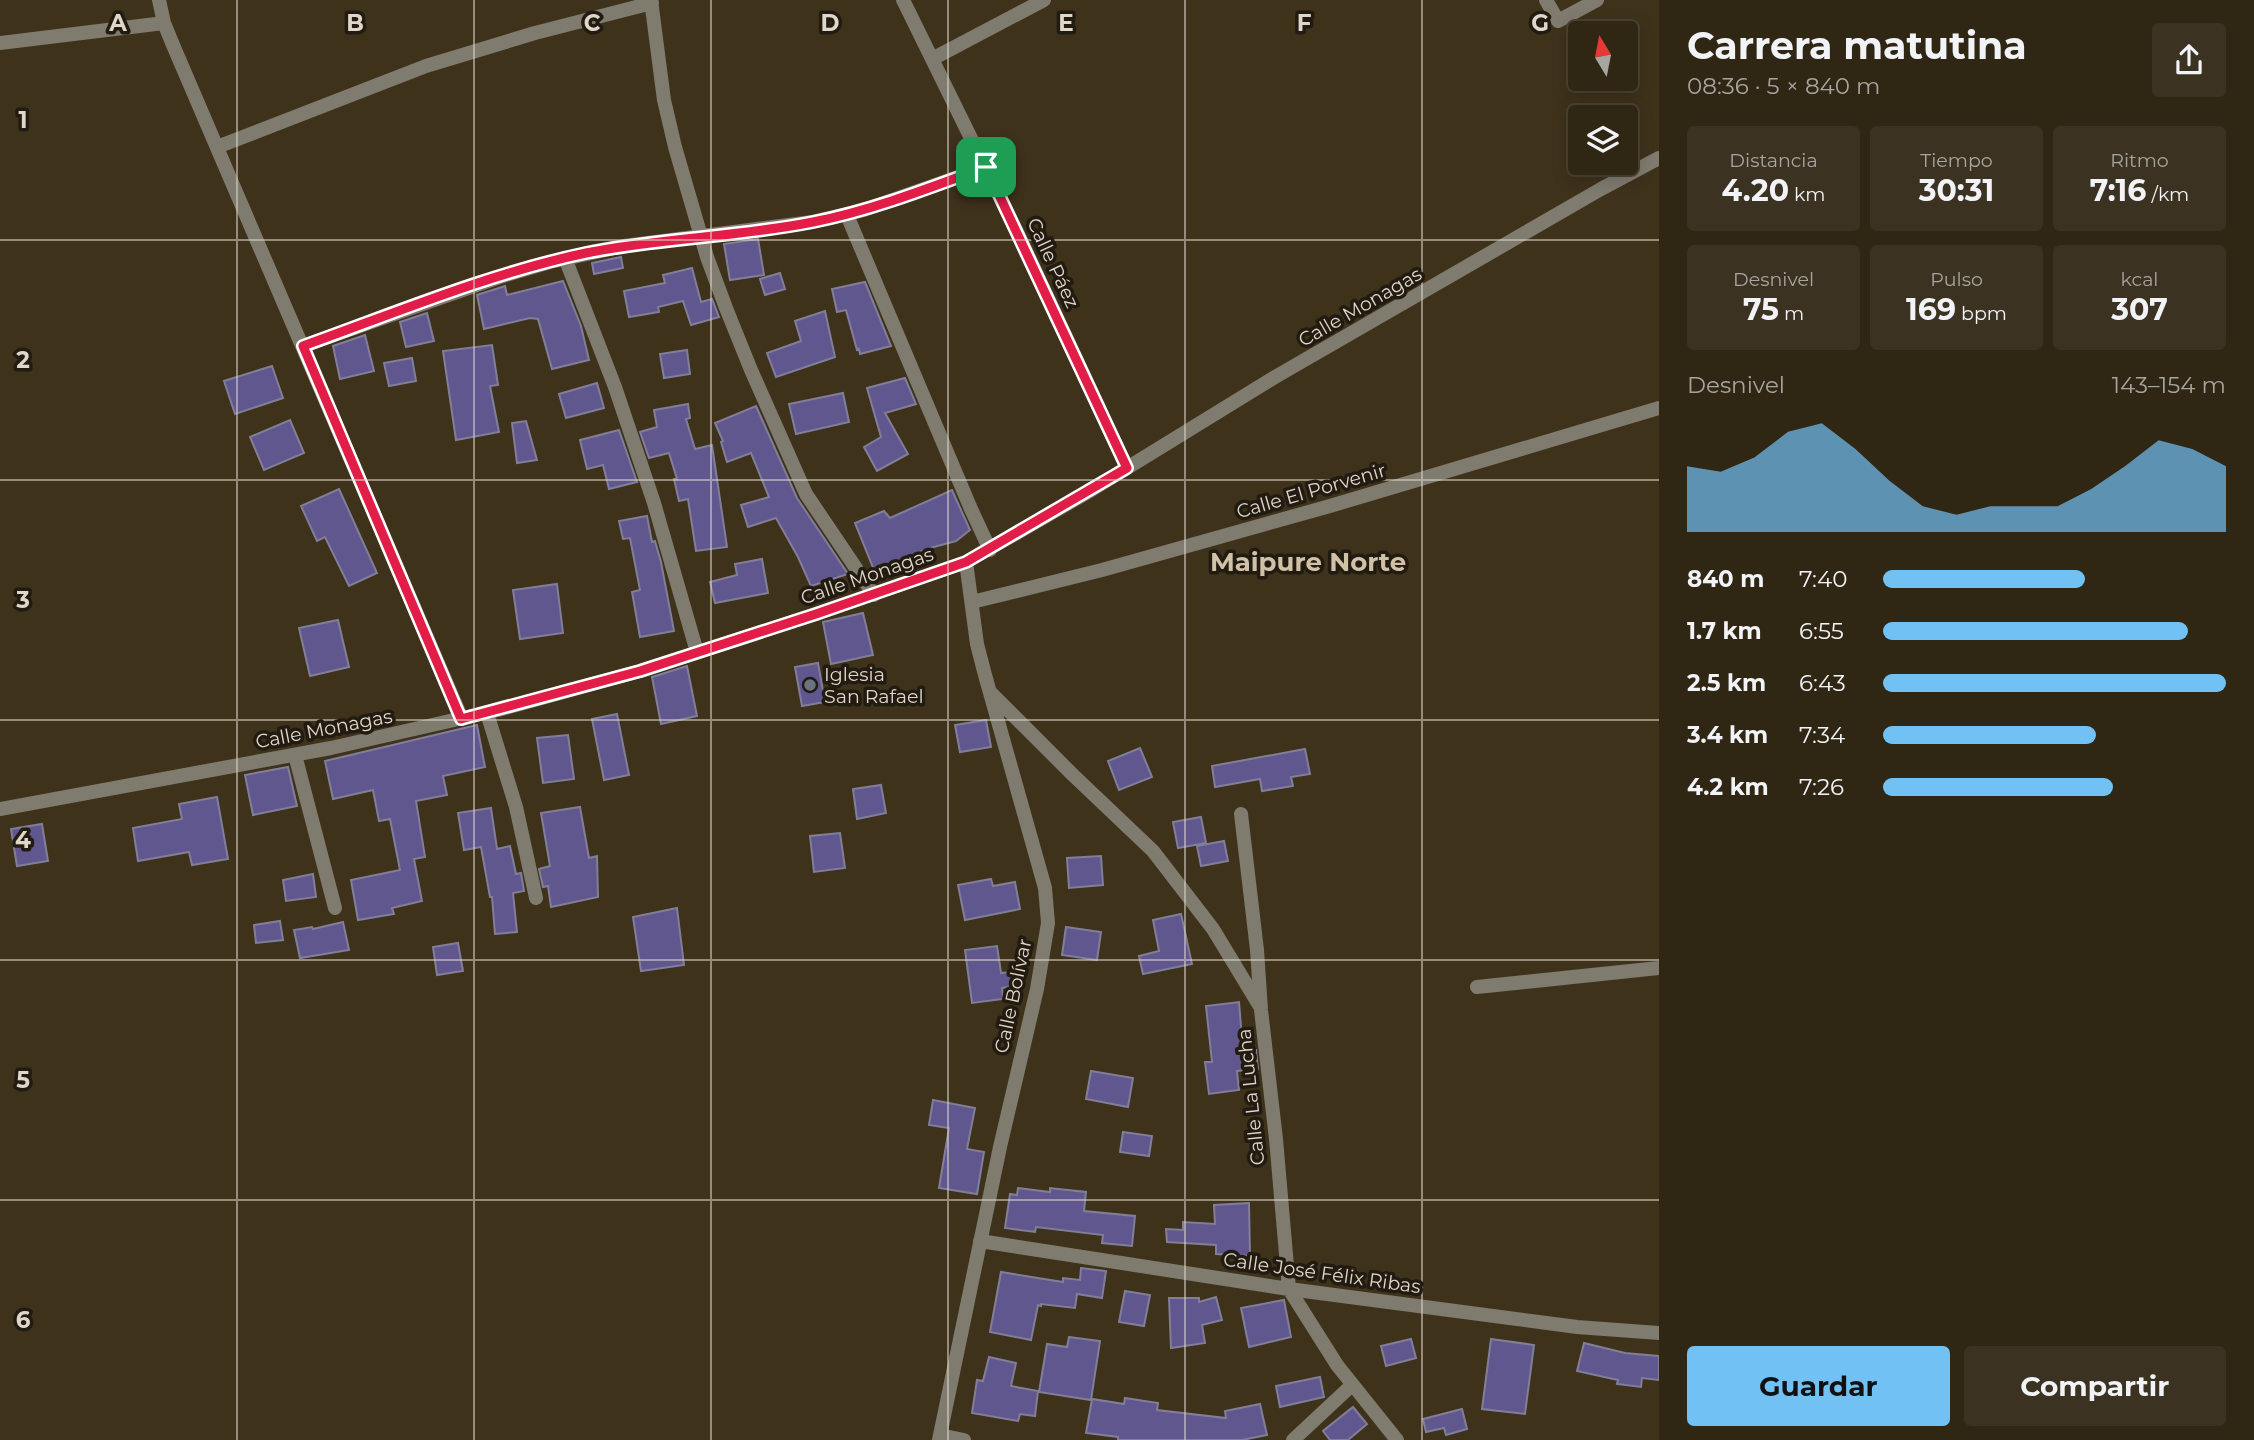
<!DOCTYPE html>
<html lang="es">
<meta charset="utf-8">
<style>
:root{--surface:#2f2614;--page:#3b3222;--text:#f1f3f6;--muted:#a7a5a0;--line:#4a4334;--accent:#72c1f5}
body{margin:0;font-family:Montserrat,sans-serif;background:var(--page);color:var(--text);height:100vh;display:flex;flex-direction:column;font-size:26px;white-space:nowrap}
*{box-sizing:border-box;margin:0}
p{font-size:23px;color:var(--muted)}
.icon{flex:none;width:38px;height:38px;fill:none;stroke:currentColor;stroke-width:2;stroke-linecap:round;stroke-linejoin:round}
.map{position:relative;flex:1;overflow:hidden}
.panel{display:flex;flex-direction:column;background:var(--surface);width:595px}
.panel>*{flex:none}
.needle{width:46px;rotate:350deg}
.buttons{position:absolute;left:1568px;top:21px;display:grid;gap:14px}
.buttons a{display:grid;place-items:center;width:70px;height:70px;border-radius:7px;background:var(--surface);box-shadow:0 4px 18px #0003,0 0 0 2px var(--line);font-size:35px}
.pin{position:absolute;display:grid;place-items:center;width:60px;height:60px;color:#fff;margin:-30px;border-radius:14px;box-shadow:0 4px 10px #0006}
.round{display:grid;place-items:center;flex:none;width:74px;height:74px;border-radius:7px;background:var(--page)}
.head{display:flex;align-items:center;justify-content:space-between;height:119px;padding:0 28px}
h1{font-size:38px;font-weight:700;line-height:52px}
.metrics{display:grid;grid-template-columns:repeat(3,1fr);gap:10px;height:119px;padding:7px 28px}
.metrics div{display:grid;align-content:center;border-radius:7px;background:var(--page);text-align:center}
.metrics b{font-size:30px;font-weight:700}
.metrics small{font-size:19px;font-weight:400}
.metrics p{font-size:19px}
.chart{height:196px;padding:14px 28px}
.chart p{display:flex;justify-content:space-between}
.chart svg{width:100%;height:126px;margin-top:7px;fill:var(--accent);opacity:.7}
.action{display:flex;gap:14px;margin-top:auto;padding:14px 28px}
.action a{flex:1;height:80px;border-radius:7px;background:var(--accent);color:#111;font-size:28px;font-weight:700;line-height:80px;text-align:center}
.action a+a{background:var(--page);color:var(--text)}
ul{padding:0 28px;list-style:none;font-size:23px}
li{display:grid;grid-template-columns:112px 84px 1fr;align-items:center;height:52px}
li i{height:18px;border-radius:9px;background:var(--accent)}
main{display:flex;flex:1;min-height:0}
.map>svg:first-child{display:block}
.building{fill:#60578e;stroke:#817e99;stroke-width:2}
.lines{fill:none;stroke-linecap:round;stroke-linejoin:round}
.street{stroke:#7f7b6f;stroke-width:14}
.route-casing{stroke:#fff;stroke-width:14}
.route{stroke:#e11d48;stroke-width:9}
.grid{fill:none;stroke:#dfd7ca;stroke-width:2;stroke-opacity:0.55}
.worship-dot{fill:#6b7280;stroke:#211b11;stroke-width:2.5}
.labels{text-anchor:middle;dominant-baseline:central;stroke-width:7;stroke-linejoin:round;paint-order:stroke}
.street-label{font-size:19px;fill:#dfd7ca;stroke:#211b11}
.poi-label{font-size:19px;fill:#dfd7ca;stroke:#211b11;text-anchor:start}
.district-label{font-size:26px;font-weight:bold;fill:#d1c1a6;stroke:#211b11}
.grid-label{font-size:23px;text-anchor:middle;font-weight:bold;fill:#dfd7ca;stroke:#211b11;stroke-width:7;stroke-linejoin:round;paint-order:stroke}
</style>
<main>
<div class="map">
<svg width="1659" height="1440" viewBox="0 0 1659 1440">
<rect width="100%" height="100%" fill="#3f321b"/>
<path class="building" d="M 758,239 L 764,275 L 730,280 L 724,244 Z
M 621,257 L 623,268 L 594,274 L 592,263 Z
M 692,268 L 701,302 L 712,299 L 719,317 L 691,325 L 683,301 L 658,307 L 659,312 L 629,317 L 624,291 L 665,283 L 663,275 Z
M 780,273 L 785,289 L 765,295 L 760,279 Z
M 563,281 L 581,326 L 589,360 L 552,369 L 538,319 L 530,318 L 484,329 L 477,295 L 505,286 L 507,295 Z
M 865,282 L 891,346 L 860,354 L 859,349 L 857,350 L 846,310 L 837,312 L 832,289 Z
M 825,311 L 835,357 L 776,377 L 767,353 L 801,341 L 795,321 Z
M 427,313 L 434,341 L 406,347 L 400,322 Z
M 365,335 L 374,371 L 340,379 L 333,346 Z
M 492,345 L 498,385 L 490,386 L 499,432 L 456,440 L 443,351 Z
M 687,350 L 690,374 L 664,378 L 660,354 Z
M 412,358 L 416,381 L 389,386 L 384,363 Z
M 272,366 L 283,398 L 235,414 L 224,381 Z
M 905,378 L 916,404 L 885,413 L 908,454 L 877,471 L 864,447 L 881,437 L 867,388 Z
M 597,383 L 604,408 L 566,418 L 559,394 Z
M 843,393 L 849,422 L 796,434 L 789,404 Z
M 688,404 L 690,418 L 686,419 L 695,449 L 712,445 L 727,547 L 696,551 L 688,499 L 679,501 L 674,479 L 677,479 L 669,453 L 649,458 L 640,432 L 657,427 L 654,410 Z
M 756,406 L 797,498 L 848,574 L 811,586 L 798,557 L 776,518 L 748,527 L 741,505 L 769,497 L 751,453 L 727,462 L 721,442 L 723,441 L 715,423 Z
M 290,420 L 304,453 L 264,470 L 250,437 Z
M 526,421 L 537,460 L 517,463 L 512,423 Z
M 619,430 L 637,482 L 609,489 L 603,465 L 587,469 L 580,440 Z
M 339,489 L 377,573 L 349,586 L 325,537 L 317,541 L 301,506 Z
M 952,490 L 970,530 L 956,541 L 930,548 L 874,570 L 855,523 L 884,511 L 890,518 Z
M 647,516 L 652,542 L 655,541 L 661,562 L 674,631 L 640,637 L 632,592 L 640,590 L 630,538 L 623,539 L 619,521 Z
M 762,559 L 768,593 L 715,603 L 710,582 L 737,575 L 735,564 Z
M 557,584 L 563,633 L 520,639 L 513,590 Z
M 863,613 L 873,655 L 831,664 L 823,622 Z
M 338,620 L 349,667 L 310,676 L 299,628 Z
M 818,663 L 825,702 L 802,706 L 795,667 Z
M 687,666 L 697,716 L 661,724 L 652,677 Z
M 617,714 L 629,775 L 604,780 L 592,719 Z
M 986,720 L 991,747 L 960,752 L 955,725 Z
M 477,725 L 485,767 L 443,776 L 447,795 L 416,801 L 425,857 L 414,859 L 422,901 L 392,908 L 394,914 L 358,920 L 351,880 L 400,870 L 390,819 L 379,821 L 373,790 L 333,799 L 325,761 Z
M 568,735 L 574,779 L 543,783 L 537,738 Z
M 1140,748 L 1152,777 L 1119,790 L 1108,761 Z
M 1305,749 L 1310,774 L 1291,777 L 1293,786 L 1262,791 L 1260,779 L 1215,787 L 1212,766 Z
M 288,767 L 297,806 L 253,815 L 245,775 Z
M 881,785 L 886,813 L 857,819 L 853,789 Z
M 217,797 L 228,859 L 192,865 L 189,852 L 138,861 L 133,828 L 182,819 L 179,804 Z
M 580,807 L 589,858 L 597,856 L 598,897 L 551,907 L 548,886 L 543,887 L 539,869 L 550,866 L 541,813 Z
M 491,808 L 497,849 L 510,846 L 516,874 L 521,873 L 524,891 L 513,893 L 517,932 L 495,934 L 492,897 L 490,897 L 481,847 L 464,850 L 458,813 Z
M 1201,817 L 1206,843 L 1178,848 L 1173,822 Z
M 42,824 L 48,861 L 17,866 L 11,829 Z
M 840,833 L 845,868 L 814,872 L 810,836 Z
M 1224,841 L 1228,861 L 1201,866 L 1197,846 Z
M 1101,856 L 1103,885 L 1069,888 L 1067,858 Z
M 313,874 L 316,897 L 286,901 L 283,880 Z
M 991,879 L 993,886 L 1015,882 L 1020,909 L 965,920 L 958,885 Z
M 677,908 L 684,965 L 641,971 L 633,917 Z
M 1181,914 L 1192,964 L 1143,974 L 1139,956 L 1159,951 L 1153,920 Z
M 280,921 L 283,940 L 256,943 L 254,925 Z
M 343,922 L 349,950 L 300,958 L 294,930 L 312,927 L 313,929 Z
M 1066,927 L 1101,932 L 1097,960 L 1062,955 Z
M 458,943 L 463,971 L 437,975 L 433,947 Z
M 997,946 L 1001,973 L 1013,972 L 1014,986 L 1002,988 L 1003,999 L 972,1003 L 965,950 Z
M 1239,1002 L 1243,1051 L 1256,1050 L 1258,1069 L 1237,1071 L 1239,1090 L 1209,1094 L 1205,1062 L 1212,1062 L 1206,1006 Z
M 1091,1071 L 1133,1078 L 1128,1107 L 1086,1099 Z
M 933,1100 L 975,1108 L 967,1149 L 984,1152 L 977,1194 L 939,1188 L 949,1128 L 929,1125 Z
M 1123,1132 L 1152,1136 L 1149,1156 L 1120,1152 Z
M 1018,1188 L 1050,1192 L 1050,1188 L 1086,1192 L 1084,1211 L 1135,1216 L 1132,1246 L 1102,1243 L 1103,1235 L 1036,1227 L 1035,1232 L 1005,1228 L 1010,1194 L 1017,1195 Z
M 1249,1203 L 1250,1256 L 1216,1254 L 1216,1245 L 1167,1242 L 1166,1229 L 1183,1230 L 1183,1222 L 1215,1224 L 1214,1205 Z
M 1081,1268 L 1106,1271 L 1102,1298 L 1077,1294 L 1075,1308 L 1041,1304 L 1041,1306 L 1038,1305 L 1031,1340 L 990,1332 L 1001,1272 L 1063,1282 L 1063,1278 L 1080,1280 Z
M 1125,1291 L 1150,1295 L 1144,1326 L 1119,1322 Z
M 1216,1297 L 1222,1320 L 1202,1325 L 1205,1343 L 1171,1348 L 1169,1298 L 1199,1298 L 1199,1302 Z
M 1284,1300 L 1291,1337 L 1249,1347 L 1241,1308 Z
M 1069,1337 L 1100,1341 L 1091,1400 L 1039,1392 L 1047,1344 L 1067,1347 Z
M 1411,1339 L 1416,1358 L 1386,1366 L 1381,1346 Z
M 1491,1339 L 1534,1345 L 1525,1414 L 1482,1409 Z
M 1584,1343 L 1625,1353 L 1659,1356 L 1659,1380 L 1642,1378 L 1641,1387 L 1617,1384 L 1618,1380 L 1577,1371 Z
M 989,1357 L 1016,1363 L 1011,1386 L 1038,1391 L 1035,1416 L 1020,1414 L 1018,1421 L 972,1413 L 977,1380 L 983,1381 Z
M 1320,1377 L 1324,1397 L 1280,1407 L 1276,1386 Z
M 1125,1398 L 1158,1403 L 1157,1410 L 1226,1418 L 1225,1411 L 1260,1404 L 1267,1435 L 1242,1440 L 1118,1440 L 1118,1437 L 1086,1433 L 1092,1399 L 1124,1404 Z
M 1353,1407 L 1367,1424 L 1348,1440 L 1330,1440 L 1323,1431 Z
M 1462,1409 L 1467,1429 L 1446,1435 L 1444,1428 L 1426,1432 L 1423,1419 Z"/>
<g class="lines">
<path class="street" d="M 159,0 L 164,23 L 173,45 L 462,719
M 651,0 L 664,100 L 675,147 L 707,257 L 726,308 L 751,370 L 806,494 L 874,595
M 903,0 L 1019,236 L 1127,468
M 1546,0 L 1558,21 L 1597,0
M 0,43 L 164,23
M 932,59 L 1044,0
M 217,147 L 426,66 L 535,33 L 652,3
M 847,215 L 971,509 L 990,550
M 565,258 L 615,387 L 654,503 L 697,652
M 303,346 L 506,275 L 550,262 L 624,246 L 812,222 L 864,210 L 986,167
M 972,602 L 1102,570 L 1330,506 L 1659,408
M 991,693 L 1073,775 L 1153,851 L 1213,929 L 1259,1005
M 487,713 L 516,807 L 536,898
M 295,755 L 335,908
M 0,809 L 331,748 L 498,710 L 640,671 L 816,614 L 966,562 L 1088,492 L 1275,377 L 1601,189 L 1659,158
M 1241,814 L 1257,950 L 1261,1010 L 1276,1139 L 1289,1289 L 1337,1365 L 1397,1440
M 1477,987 L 1659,968
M 980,1241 L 1289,1289 L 1577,1327 L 1659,1333
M 940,1435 L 964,1440
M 939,1440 L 1000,1147 L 1037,989 L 1048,923 L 1045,888 L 985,675 L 977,644 L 966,562
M 1293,1440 L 1352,1385"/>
</g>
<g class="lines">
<g class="route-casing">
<path id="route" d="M 986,167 L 1127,468 L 966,562 L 816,614 L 640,671 L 461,719 L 303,346 C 395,313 491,273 586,253 C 661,238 738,237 813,222 C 873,210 929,188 986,167 Z"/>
</g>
<use href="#route" class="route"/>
</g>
<path class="grid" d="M 237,0 L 237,1440M 474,0 L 474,1440M 711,0 L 711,1440M 948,0 L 948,1440M 1185,0 L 1185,1440M 1422,0 L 1422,1440M 0,240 L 1659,240M 0,480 L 1659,480M 0,720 L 1659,720M 0,960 L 1659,960M 0,1200 L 1659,1200"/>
<circle class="worship-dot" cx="810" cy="685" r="7"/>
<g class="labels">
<g class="street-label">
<text transform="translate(1053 263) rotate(65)">Calle Páez</text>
<text transform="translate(1360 307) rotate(-30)">Calle Monagas</text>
<text transform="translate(1311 491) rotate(-16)">Calle El Porvenir</text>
<text transform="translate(867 576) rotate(-19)">Calle Monagas</text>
<text transform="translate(324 729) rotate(-11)">Calle Monagas</text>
<text transform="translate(1013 996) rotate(-78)">Calle Bolívar</text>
<text transform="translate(1251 1097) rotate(-96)">Calle La Lucha</text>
<text transform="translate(1322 1273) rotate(8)">Calle José Félix Ribas</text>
</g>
<g class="poi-label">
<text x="824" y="674">Iglesia<tspan x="824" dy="22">San Rafael</tspan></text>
</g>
<g class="district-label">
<text x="1308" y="562">Maipure Norte</text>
</g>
</g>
<g class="grid-label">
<text x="118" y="31">A</text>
<text x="355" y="31">B</text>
<text x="592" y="31">C</text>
<text x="830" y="31">D</text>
<text x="1066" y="31">E</text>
<text x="1304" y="31">F</text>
<text x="1540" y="31">G</text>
<text x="23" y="128">1</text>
<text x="23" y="368">2</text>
<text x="23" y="608">3</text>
<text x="23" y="848">4</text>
<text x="23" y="1088">5</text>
<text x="23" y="1328">6</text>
</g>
</svg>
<div class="buttons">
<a><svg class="needle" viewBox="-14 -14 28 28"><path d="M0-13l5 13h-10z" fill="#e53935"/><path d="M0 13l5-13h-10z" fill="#a7a5a0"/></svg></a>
<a><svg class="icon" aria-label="layers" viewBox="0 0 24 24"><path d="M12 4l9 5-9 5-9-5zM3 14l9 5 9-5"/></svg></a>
</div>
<div class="pin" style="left:986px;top:167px;background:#1e9e55"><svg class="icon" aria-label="arrive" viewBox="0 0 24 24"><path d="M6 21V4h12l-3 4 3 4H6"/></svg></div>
</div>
<section class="panel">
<div class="head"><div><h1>Carrera matutina</h1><p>08:36 · 5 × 840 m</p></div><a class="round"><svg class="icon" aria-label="share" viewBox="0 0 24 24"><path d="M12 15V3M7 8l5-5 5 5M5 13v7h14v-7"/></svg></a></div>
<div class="metrics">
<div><p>Distancia</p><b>4.20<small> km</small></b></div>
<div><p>Tiempo</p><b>30:31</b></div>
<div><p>Ritmo</p><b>7:16<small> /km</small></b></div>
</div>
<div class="metrics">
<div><p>Desnivel</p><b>75<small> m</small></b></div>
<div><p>Pulso</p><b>169<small> bpm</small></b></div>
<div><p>kcal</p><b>307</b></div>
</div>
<div class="chart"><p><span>Desnivel</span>143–154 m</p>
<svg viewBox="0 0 160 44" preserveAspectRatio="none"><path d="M0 44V21L10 23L20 18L30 9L40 6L50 15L60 26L70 35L80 38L90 35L100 35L110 35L120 29L130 21L140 12L150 15L160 21V44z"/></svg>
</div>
<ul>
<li><b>840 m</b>7:40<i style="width:59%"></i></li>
<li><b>1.7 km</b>6:55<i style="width:89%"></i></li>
<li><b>2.5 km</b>6:43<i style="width:100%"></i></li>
<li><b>3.4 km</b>7:34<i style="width:62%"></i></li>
<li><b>4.2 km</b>7:26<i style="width:67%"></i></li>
</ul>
<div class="action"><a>Guardar</a><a>Compartir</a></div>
</section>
</main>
